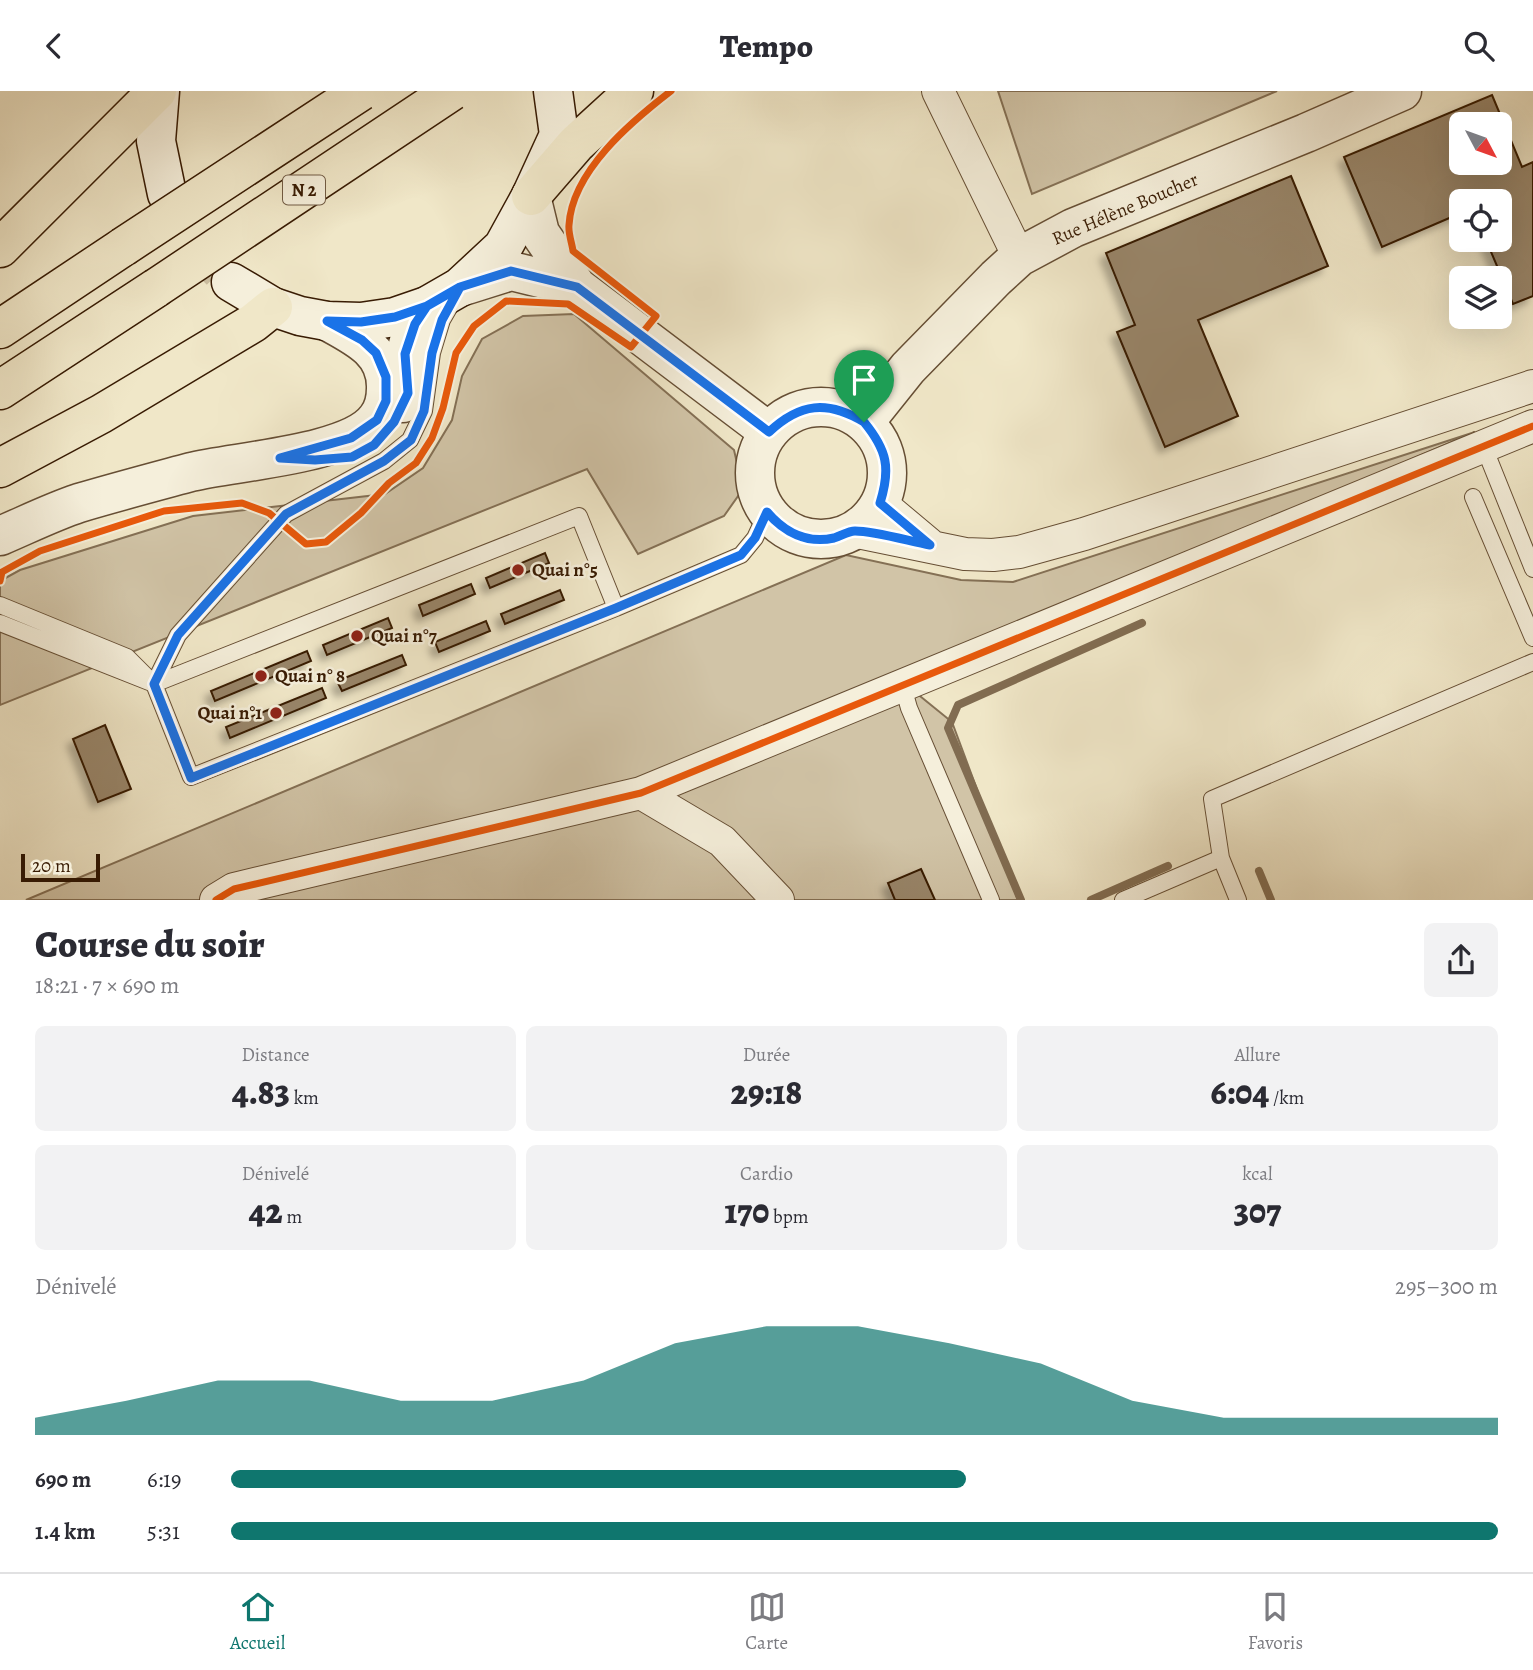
<!DOCTYPE html>
<html lang="fr">
<meta charset="utf-8">
<style>
:root{--surface:#fff;--page:#f2f2f3;--text:#2b2b33;--muted:#7c7c81;--line:#e1e1e2;--accent:#0f766e}
body{margin:0;font-family:Alegreya,serif;background:var(--page);color:var(--text);height:100vh;display:flex;flex-direction:column;font-size:26px;white-space:nowrap}
*{box-sizing:border-box;margin:0}
p{font-size:23px;color:var(--muted)}
.icon{flex:none;width:38px;height:38px;fill:none;stroke:currentColor;stroke-width:2;stroke-linecap:round;stroke-linejoin:round}
.map{position:relative;height:809px;overflow:hidden}
.side{display:flex;flex-direction:column;background:var(--surface);flex:1}
.side>*{flex:none}
.needle{width:46px;rotate:131deg}
.tools{position:absolute;left:1449px;top:21px;display:grid;gap:14px}
.tools a{display:grid;place-items:center;width:63px;height:63px;border-radius:10px;background:var(--surface);box-shadow:0 7px 28px #0002;font-size:35px}
.scale{position:absolute;left:21px;bottom:18px;width:79px;box-sizing:border-box;padding-left:7px;border:4px solid #381b03;border-top:0;font-size:19px;line-height:24px;white-space:nowrap;color:#381b03;-webkit-text-stroke:5px #f5efdb;paint-order:stroke}
.pin{position:absolute;display:grid;place-items:center;width:60px;height:60px;color:#fff;margin:-72px -30px;border-radius:50% 50% 50% 0;rotate:-45deg;box-shadow:0 0 7px #0007}
.pin .icon{rotate:45deg}
.round{display:grid;place-items:center;flex:none;width:74px;height:74px;border-radius:10px;background:var(--page)}
.head{display:flex;align-items:center;justify-content:space-between;height:119px;padding:0 35px}
h1{font-size:38px;font-weight:800;line-height:52px}
.metrics{display:grid;grid-template-columns:repeat(3,1fr);gap:10px;height:119px;padding:7px 35px}
.metrics div{display:grid;align-content:center;border-radius:10px;background:var(--page);text-align:center}
.metrics b{font-size:35px;font-weight:800}
.metrics small{font-size:19px;font-weight:400}
.metrics p{font-size:19px}
.chart{height:196px;padding:14px 35px}
.chart p{display:flex;justify-content:space-between}
.chart svg{width:100%;height:126px;margin-top:7px;fill:var(--accent);opacity:.7}
ul{padding:0 35px;list-style:none;font-size:23px}
li{display:grid;grid-template-columns:112px 84px 1fr;align-items:center;height:52px}
li i{height:18px;border-radius:9px;background:var(--accent)}
header{display:flex;justify-content:space-between;align-items:center;height:91px;padding:0 35px;background:var(--surface);font-size:32px;font-weight:800}
.tab-bar{display:flex;justify-content:space-around;align-items:center;height:98px;border-top:2px solid var(--line);background:var(--surface);font-size:19px;color:var(--muted)}
.tab-bar a{display:grid;justify-items:center;gap:4px}
.tab-bar .current{color:var(--accent)}
.map>svg:first-child{display:block}
.green{fill:#d1c4a7;stroke:#847055;stroke-width:2}
.lines{fill:none;stroke-linecap:round;stroke-linejoin:round}
.stream{stroke:#816c51;stroke-width:8}
.building{fill:#988569;stroke:#381b03;stroke-width:2;fill-rule:evenodd;filter:url(#shadow)}
.secondary-tunnel{stroke:#cbbea1;stroke-width:38;stroke-dasharray:38 19;stroke-linecap:butt}
.service-casing{stroke:#664e34;stroke-width:18}
.minor-casing{stroke:#664e34;stroke-width:34}
.tertiary-casing{stroke:#664e34;stroke-width:41}
.secondary-casing{stroke:#381b03;stroke-width:41}
.trunk-casing{stroke:#381b03;stroke-width:41}
.service{stroke:#f5efdb;stroke-width:16}
.minor{stroke:#f5efdb;stroke-width:32}
.tertiary{stroke:#f5efdb;stroke-width:38}
.secondary{stroke:#f5efdb;stroke-width:38}
.trunk{stroke:#f0e7c8;stroke-width:38}
.trunk-bridge-casing{stroke:#381b03;stroke-width:41;stroke-linecap:butt}
.trunk-bridge{stroke:#f0e7c8;stroke-width:38}
.cycleway-casing{stroke:#f5efdb;stroke-width:11}
.cycleway{stroke:#e8590c;stroke-width:7}
.route-casing{stroke:#fff;stroke-width:14}
.route{stroke:#1a73e8;stroke-width:9}
.poi-dot{fill:#8f2418;stroke:#f5efdb;stroke-width:2.5}
.labels{text-anchor:middle;dominant-baseline:central;stroke-width:5;stroke-linejoin:round;paint-order:stroke}
.shield{fill:#f5efdb;stroke:#715b44;stroke-width:2}
.shield-label{font-size:18px;font-weight:bold;fill:#381b03}
.street-label{font-size:19px;fill:#381b03;stroke:#f5efdb}
.poi-label{font-size:19px;font-weight:bold;fill:#381b03;stroke:#f5efdb;text-anchor:start}
</style>
<header><svg class="icon" aria-label="back" viewBox="0 0 24 24"><path d="M15 5l-7 7 7 7"/></svg>Tempo<svg class="icon" aria-label="search" viewBox="0 0 24 24"><circle cx="10" cy="10" r="6"/><path d="M15 15l6 6"/></svg></header>
<div class="map">
<svg width="1533" height="809" viewBox="0 0 1533 809">
<defs>
<filter id="shadow"><feDropShadow dx="-6" dy="6" stdDeviation="3.5" flood-color="#0004"/></filter>
</defs>
<rect width="100%" height="100%" fill="#f0e7c8"/>
<filter id="stains"><feTurbulence type="fractalNoise" baseFrequency=".00286" numOctaves="4"/><feColorMatrix values="0 0 0 0 .2 0 0 0 0 .09 0 0 0 0 .02 0 0 0 .5 -.17"/></filter>
<radialGradient id="worn" r=".72"><stop offset=".6" stop-color="#630" stop-opacity="0"/><stop offset="1" stop-color="#630" stop-opacity=".3"/></radialGradient>
<path class="green" d="M 998,0 L 1277,0 L 1032,103 Z
M 574,223 L 734,359 L 743,398 L 724,425 L 638,463 L 587,378 L 0,614 L 0,490 L 20,479 L 193,425 L 385,403 L 423,377 L 452,329 L 462,285 L 482,248 L 523,225 Z
M 1475,341 L 899,588 L 952,631 L 1018,809 L 26,809 L 846,464 L 961,489 L 1013,491 Z"/>
<g class="lines">
<path class="stream" d="M 1259,780 L 1271,809
M 1021,809 L 948,637 L 958,614 L 1142,532
M 1091,809 L 1168,775"/>
</g>
<path class="building" d="M 1492,4 L 1522,76 L 1533,71 L 1533,205 L 1513,213 L 1486,149 L 1500,149 L 1500,110 L 1461,110 L 1461,122 L 1382,156 L 1344,66 ZM 1461,33 L 1500,33 L 1500,72 L 1461,72 Z
M 1291,85 L 1328,175 L 1198,229 L 1238,325 L 1165,356 L 1117,241 L 1135,234 L 1106,162 Z
M 545,462 L 549,472 L 490,497 L 486,487 Z
M 471,493 L 475,503 L 423,525 L 419,514 Z
M 560,499 L 564,509 L 505,533 L 501,523 Z
M 388,527 L 392,537 L 327,564 L 323,554 Z
M 486,530 L 490,540 L 439,561 L 435,551 Z
M 307,560 L 311,570 L 215,610 L 211,600 Z
M 402,564 L 406,574 L 342,600 L 337,590 Z
M 322,597 L 326,607 L 230,647 L 226,636 Z
M 105,634 L 131,698 L 98,711 L 73,648 Z
M 921,778 L 935,809 L 895,809 L 888,792 Z"/>
<g class="lines">
<path class="secondary-tunnel" d="M 167,103 L 192,152 L 228,188"/>
<g class="service-casing">
<path id="service" d="M 1484,356 L 1533,478
M 1473,406 L 1533,547
M 0,514 L 127,566 L 154,593 L 191,686 L 616,517 L 741,464 L 755,447 L 767,421
M 0,532 L 154,593 L 579,425 L 616,517
M 154,593 L 178,544 L 286,423 L 384,370 L 410,349 L 424,320 L 432,262 L 442,229 L 453,210
M 903,596 L 909,617 L 991,809
M 1123,809 L 1221,767
M 1238,809 L 1221,767 L 1212,708 L 1533,571"/>
</g>
<g class="minor-casing">
<path id="minor" d="M 938,0 L 1019,166
M 880,412 L 929,453
M 853,440 L 965,463 L 993,464 L 1019,461 L 1084,443 L 1533,295
M 641,702 L 722,750 L 778,809
M 216,809 L 234,798 L 641,702 L 1533,335"/>
</g>
<g class="tertiary-casing">
<path id="tertiary" d="M 531,105 L 540,142 L 577,196 L 769,341
M 460,196 L 511,180 L 577,196
M 403,312 C 411,295 403,279 406,262 C 409,245 417,229 427,215
M755 382a66 66 0 1 1 132 0a66 66 0 1 1-132 0Z
M 864,332 L 908,277 L 996,187 L 1019,166 L 1073,137 L 1306,42 L 1402,0
M 0,445 C 26,434 52,421 79,412 C 116,401 154,391 191,381 C 235,370 351,364 377,327 C 384,318 386,308 386,297 C 387,260 356,246 327,230"/>
</g>
<g class="secondary-casing">
<path id="secondary" d="M 160,0 L 156,50 L 167,103
M 231,191 L 273,216 L 300,225 L 327,230 L 361,231 L 395,226 L 427,215 L 460,196 L 503,156 L 531,105 L 559,44 L 553,0"/>
</g>
<g class="trunk-casing">
<path id="trunk" d="M 531,105 L 576,53 L 634,0
M 0,157 L 157,0
M 0,238 L 123,156
M 0,299 L 156,197
M 0,377 L 101,323 L 253,232 L 273,216"/>
</g>
<use href="#service" class="service"/>
<use href="#minor" class="minor"/>
<use href="#tertiary" class="tertiary"/>
<use href="#secondary" class="secondary"/>
<use href="#trunk" class="trunk"/>
<g class="trunk-bridge-casing">
<path id="trunk-bridge" d="M 123,156 L 361,0
M 156,197 L 452,0"/>
</g>
<use href="#trunk-bridge" class="trunk-bridge"/>
<g class="cycleway-casing">
<path id="cycleway" d="M 0,490 L 2,481 L 40,460 L 164,420 L 242,412 L 269,422 L 306,453 L 326,451 L 361,422 L 389,392 L 416,372 L 432,347 L 443,317 L 456,262 L 474,235 L 506,210 L 568,213 L 631,256 L 656,225 L 573,160 C 572,152 568,142 569,134 C 572,80 632,30 671,0
M 216,809 L 234,798 L 641,702 L 1533,335"/>
</g>
<use href="#cycleway" class="cycleway"/>
</g>
<g class="lines">
<g class="route-casing">
<path id="route" d="M 864,331 C 827,309 800,312 769,341 L 577,196 L 511,180 L 460,196 L 427,215 L 395,226 L 361,231 L 327,230 L 362,249 L 376,262 L 386,286 L 386,310 L 377,329 L 351,347 L 280,367 L 315,369 L 352,366 L 374,354 L 394,331 L 408,302 L 405,263 L 415,233 L 427,215 L 460,196 L 442,229 L 432,262 L 424,320 L 411,349 L 384,370 L 286,423 L 178,544 L 154,593 L 191,687 L 616,517 L 741,464 L 755,447 L 767,421 C 784,441 807,453 834,447 C 841,445 848,440 855,440 C 874,440 909,450 930,454 L 880,412 C 891,377 887,359 864,331"/>
</g>
<use href="#route" class="route"/>
</g>
<g class="poi-dot">
<circle cx="518" cy="479" r="7"/>
<circle cx="357" cy="545" r="7"/>
<circle cx="261" cy="585" r="7"/>
<circle cx="276" cy="622" r="7"/>
</g>
<g class="labels">
<rect class="shield" x="283" y="84.5" width="42" height="29" rx="5"/>
<g class="shield-label">
<text x="304" y="99">N 2</text>
</g>
<g class="street-label">
<text transform="translate(1125 118) rotate(-23)">Rue Hélène Boucher</text>
</g>
<g class="poi-label">
<text x="532" y="479">Quai n°5</text>
<text x="371" y="545">Quai n°7</text>
<text x="275" y="585">Quai n° 8</text>
<text x="262" y="622" text-anchor="end">Quai n°1</text>
</g>
</g>
<rect width="100%" height="100%" filter="url(#stains)"/>
<rect width="100%" height="100%" fill="url(#worn)"/>
</svg>
<div class="tools">
<a><svg class="needle" viewBox="-14 -14 28 28"><path d="M0-13l5 13h-10z" fill="#e53935"/><path d="M0 13l5-13h-10z" fill="#7c7c81"/></svg></a>
<a><svg class="icon" aria-label="locate" viewBox="0 0 24 24"><circle cx="12" cy="12" r="6"/><path d="M12 2v4M12 18v4M2 12h4M18 12h4"/></svg></a>
<a><svg class="icon" aria-label="layers" viewBox="0 0 24 24"><path d="M12 4l9 5-9 5-9-5zM3 14l9 5 9-5"/></svg></a>
</div>
<div class="scale">20 m</div>
<div class="pin" style="left:864px;top:331px;background:#1e9e55"><svg class="icon" aria-label="arrive" viewBox="0 0 24 24"><path d="M6 21V4h12l-3 4 3 4H6"/></svg></div>
</div>
<section class="side">
<div class="head"><div><h1>Course du soir</h1><p>18:21 · 7 × 690 m</p></div><a class="round"><svg class="icon" aria-label="share" viewBox="0 0 24 24"><path d="M12 15V3M7 8l5-5 5 5M5 13v7h14v-7"/></svg></a></div>
<div class="metrics">
<div><p>Distance</p><b>4.83<small> km</small></b></div>
<div><p>Durée</p><b>29:18</b></div>
<div><p>Allure</p><b>6:04<small> /km</small></b></div>
</div>
<div class="metrics">
<div><p>Dénivelé</p><b>42<small> m</small></b></div>
<div><p>Cardio</p><b>170<small> bpm</small></b></div>
<div><p>kcal</p><b>307</b></div>
</div>
<div class="chart"><p><span>Dénivelé</span>295–300 m</p>
<svg viewBox="0 0 160 44" preserveAspectRatio="none"><path d="M0 44V38L10 32L20 25L30 25L40 32L50 32L60 25L70 12L80 6L90 6L100 12L110 19L120 32L130 38L140 38L150 38L160 38V44z"/></svg>
</div>
<ul>
<li><b>690 m</b>6:19<i style="width:58%"></i></li>
<li><b>1.4 km</b>5:31<i style="width:100%"></i></li>
</ul>
</section>
<nav class="tab-bar">
<a class="current"><svg class="icon" aria-label="home" viewBox="0 0 24 24"><path d="M3 11l9-7 9 7M6 9v11h12V9"/></svg>Accueil</a>
<a><svg class="icon" aria-label="map" viewBox="0 0 24 24"><path d="M3 6l6-2 6 2 6-2v14l-6 2-6-2-6 2zM9 4v14M15 6v14"/></svg>Carte</a>
<a><svg class="icon" aria-label="saved" viewBox="0 0 24 24"><path d="M7 4h10v16l-5-4-5 4z"/></svg>Favoris</a>
</nav>
